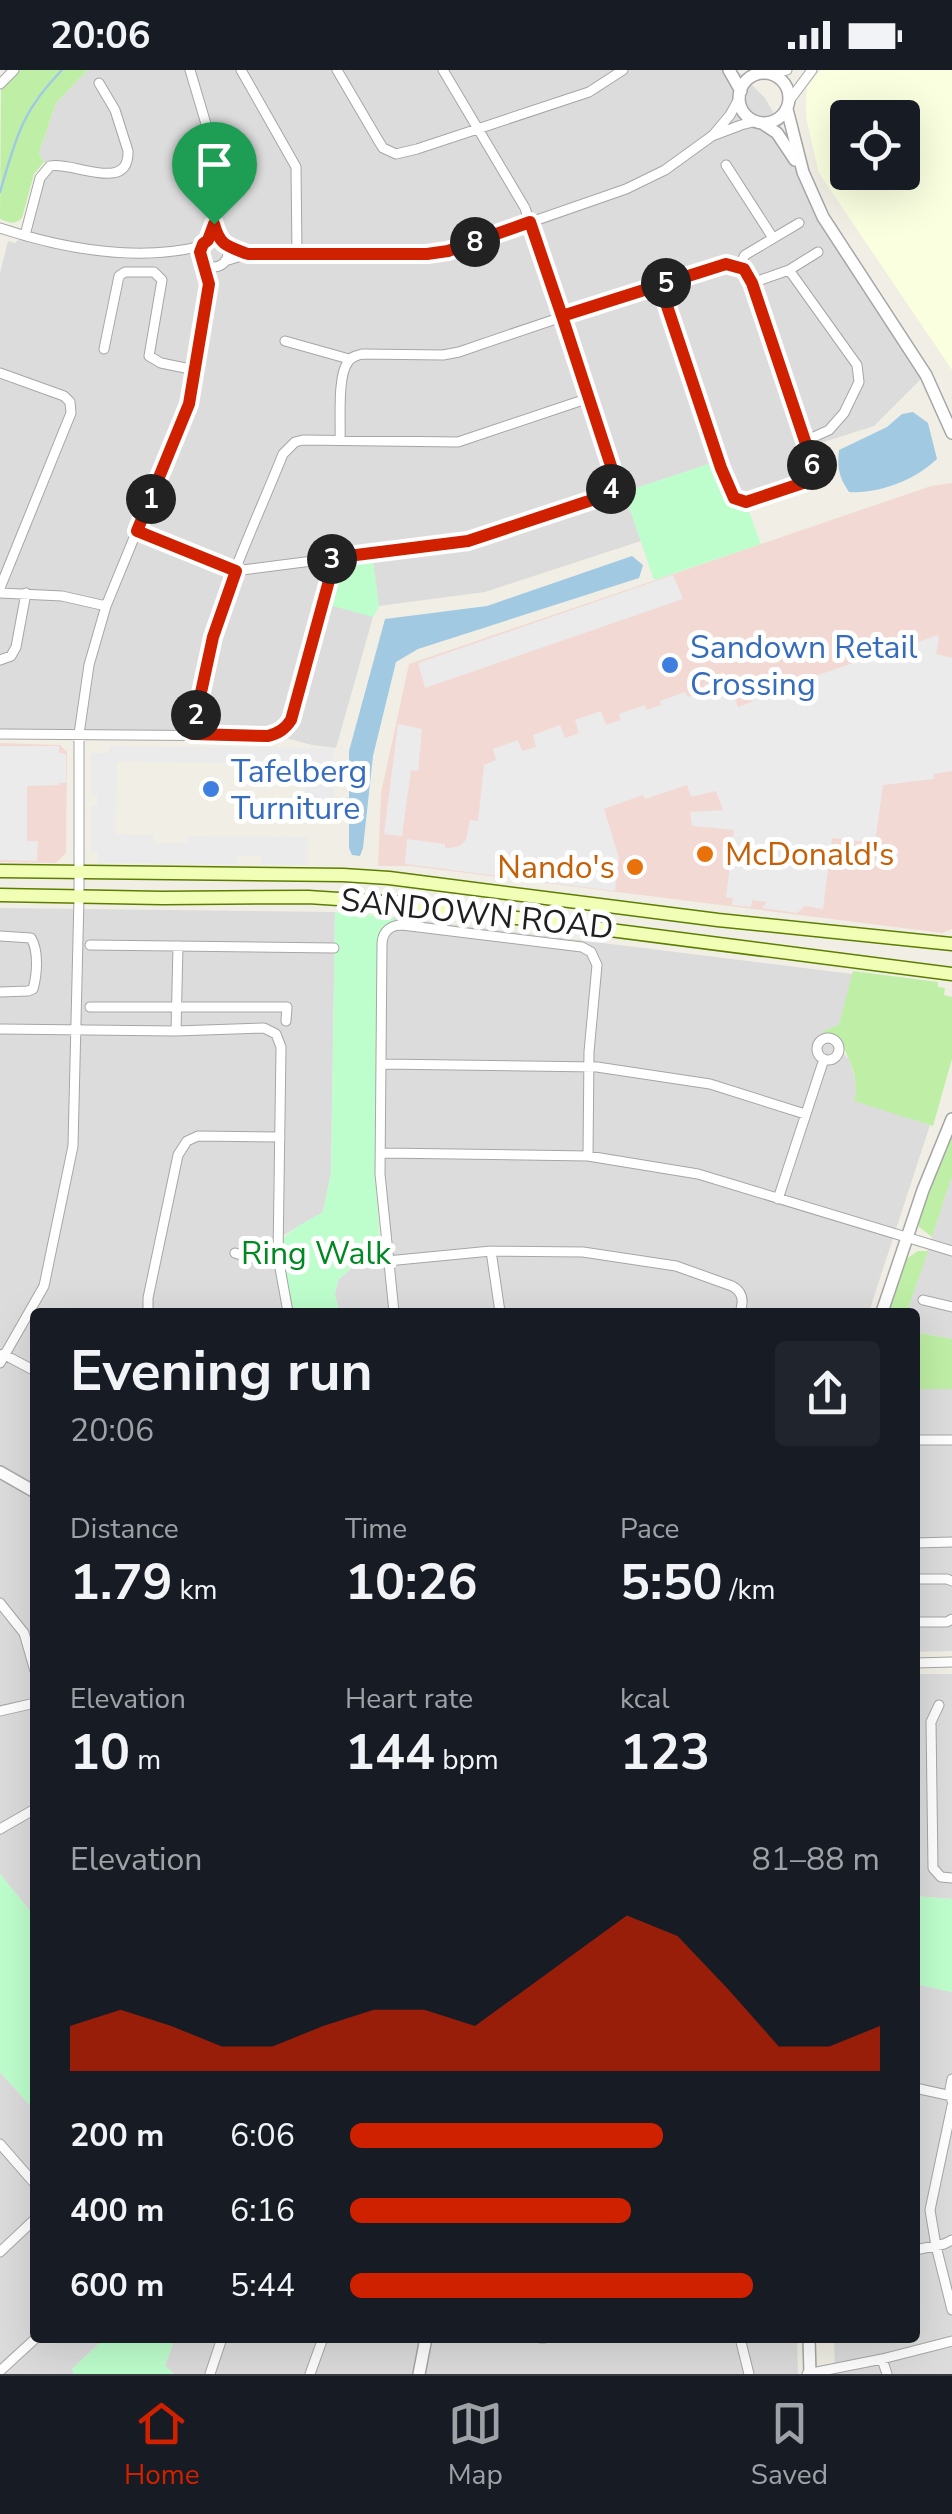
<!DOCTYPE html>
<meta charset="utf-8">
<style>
:root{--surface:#171b24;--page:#20242c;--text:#f1f3f6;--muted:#9ea1a6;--line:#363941;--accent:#cf2000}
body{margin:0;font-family:"Nunito Sans",sans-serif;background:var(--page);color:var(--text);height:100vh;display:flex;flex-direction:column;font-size:38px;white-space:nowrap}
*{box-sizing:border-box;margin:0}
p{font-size:32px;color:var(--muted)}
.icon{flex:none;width:55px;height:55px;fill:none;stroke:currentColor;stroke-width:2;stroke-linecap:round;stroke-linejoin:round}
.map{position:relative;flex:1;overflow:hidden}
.side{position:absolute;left:30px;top:1238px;width:890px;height:1035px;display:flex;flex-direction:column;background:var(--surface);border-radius:10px;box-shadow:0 10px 40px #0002}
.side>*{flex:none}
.fabs{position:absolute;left:830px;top:30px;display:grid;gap:20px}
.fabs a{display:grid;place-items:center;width:90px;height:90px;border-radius:10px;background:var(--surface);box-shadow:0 10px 40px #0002;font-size:50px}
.pin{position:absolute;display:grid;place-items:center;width:85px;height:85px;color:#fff;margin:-102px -42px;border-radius:50% 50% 50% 0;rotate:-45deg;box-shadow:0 0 10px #0007}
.pin .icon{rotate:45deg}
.km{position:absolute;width:50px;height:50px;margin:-25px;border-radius:50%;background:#222;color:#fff;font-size:28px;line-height:50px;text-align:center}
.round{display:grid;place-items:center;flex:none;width:105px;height:105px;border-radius:10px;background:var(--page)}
.summary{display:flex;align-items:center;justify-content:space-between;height:170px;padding:0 40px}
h1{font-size:55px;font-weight:700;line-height:75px}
.stats{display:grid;grid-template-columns:repeat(3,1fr);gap:15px;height:170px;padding:10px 40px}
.stats div{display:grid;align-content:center}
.stats b{font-size:50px;font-weight:700}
.stats small{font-size:28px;font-weight:400}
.stats p{font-size:28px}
.chart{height:280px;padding:20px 40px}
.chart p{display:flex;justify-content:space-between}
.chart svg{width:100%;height:180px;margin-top:10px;fill:var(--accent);opacity:.7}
ul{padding:0 40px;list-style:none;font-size:32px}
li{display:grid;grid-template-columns:160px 120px 1fr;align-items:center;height:75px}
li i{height:25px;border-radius:12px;background:var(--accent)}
.status{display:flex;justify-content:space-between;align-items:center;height:70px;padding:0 50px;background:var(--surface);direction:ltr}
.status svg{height:28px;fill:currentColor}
.menu{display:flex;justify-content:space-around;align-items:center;height:140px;border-top:2px solid var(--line);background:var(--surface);font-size:28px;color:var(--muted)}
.menu a{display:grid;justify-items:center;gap:5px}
.menu .current{color:var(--accent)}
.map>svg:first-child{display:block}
.residential{fill:#dddcdc}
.commercial{fill:#f3d9d3}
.education{fill:#faffe0;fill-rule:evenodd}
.grass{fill:#bfefa6}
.park{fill:#befecd}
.parking{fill:#ebebeb}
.water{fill:#a1cae2}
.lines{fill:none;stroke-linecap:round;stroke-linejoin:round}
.stream{stroke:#a1cae2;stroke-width:2.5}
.minor-casing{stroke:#a6a6a6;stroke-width:11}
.tertiary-casing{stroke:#a6a6a6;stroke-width:14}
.secondary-casing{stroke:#5c7d00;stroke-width:15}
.minor{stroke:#fff;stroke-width:9}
.tertiary{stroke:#fff;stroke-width:11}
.secondary{stroke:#f0ffb5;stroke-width:12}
.route-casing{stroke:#fff;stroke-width:20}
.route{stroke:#cf2000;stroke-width:12}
.shop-dot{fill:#3f7fe0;stroke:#fff;stroke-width:4}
.food-dot{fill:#e8710a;stroke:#fff;stroke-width:4}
.labels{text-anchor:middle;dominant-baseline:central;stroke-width:10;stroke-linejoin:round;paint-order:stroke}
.shop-label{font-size:32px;fill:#366cbe;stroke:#fff;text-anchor:start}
.food-label{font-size:32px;fill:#c56008;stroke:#fff;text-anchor:start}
.street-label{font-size:32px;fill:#1f1f1f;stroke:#fff}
.park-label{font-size:32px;fill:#018921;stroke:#fff}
</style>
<div class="status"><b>20:06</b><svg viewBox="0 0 49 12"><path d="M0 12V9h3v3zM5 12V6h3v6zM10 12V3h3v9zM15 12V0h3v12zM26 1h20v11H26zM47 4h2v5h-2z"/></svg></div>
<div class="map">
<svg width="952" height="2304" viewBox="0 0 952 2304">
<rect width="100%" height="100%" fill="#f1efe5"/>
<path class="residential" d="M 88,0 L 737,0 L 765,28 L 793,77 L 802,102 L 925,305 L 874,356 L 808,377 L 808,409 L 739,432 L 718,391 L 624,422 L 641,471 L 485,522 L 379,536 L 373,547 L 336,678 L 312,675 L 275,665 L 0,663 L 0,203 L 8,171 L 15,173 L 25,164 L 47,97 L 39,83 L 56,33 Z
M 0,838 L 335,842 L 331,1103 L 323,1142 L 279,1168 L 289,1242 L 35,1242 L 35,1847 L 0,1804 Z
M 394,847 L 853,904 L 839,956 L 829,964 L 841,971 L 842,981 L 850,991 L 858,1020 L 855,1030 L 930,1055 L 869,1242 L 339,1242 L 335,1224 L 338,1210 L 385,1169 L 382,869 L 394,854 Z
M 952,1106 L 952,1269 L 915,1262 L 915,1242 L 907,1242 Z
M 915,1319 L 952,1319 L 952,1581 L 915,1582 Z
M 915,1604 L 952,1604 L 952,1829 L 915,1826 Z
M 915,1914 L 952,1922 L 952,2304 L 835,2304 L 834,2268 L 915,2268 Z
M 0,2002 L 35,2041 L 35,2268 L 105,2268 L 72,2299 L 74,2304 L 0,2304 Z
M 175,2268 L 797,2268 L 798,2304 L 174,2304 L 165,2296 Z"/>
<path class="commercial" d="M 952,413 L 952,859 L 942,863 L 410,796 L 378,796 L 381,723 L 409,594 L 931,416 Z
M 0,673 L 60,675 L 67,682 L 66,783 L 56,793 L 0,792 Z"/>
<path class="education" d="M 821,0 L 952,0 L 952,300 L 819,103 L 806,48 L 806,33 L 807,17 ZM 848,48 L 902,48 L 902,102 L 848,102 Z"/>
<path class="grass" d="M 20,0 L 88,0 L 56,33 L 39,83 L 44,92 L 34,104 L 22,148 C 15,155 9,153 0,149 L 1,19 Z
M 853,901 L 938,912 L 938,917 L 945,918 L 944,925 L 952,927 L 952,989 L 933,1056 L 854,1031 C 861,1011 848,985 838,968 L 824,964 L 823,961 L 839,955 Z
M 952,1062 L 952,1106 L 932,1167 L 919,1157 L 919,1152 L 932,1112 Z
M 918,1181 L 928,1181 L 907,1242 L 889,1242 L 906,1189 Z
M 915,1262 L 952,1269 L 952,1319 L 915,1319 Z"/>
<path class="park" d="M 712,393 C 719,414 721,439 748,439 L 761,474 L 654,510 L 624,422 Z
M 373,490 L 379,536 L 373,547 L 329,535 L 341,497 L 350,492 Z
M 335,842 L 394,847 L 394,850 L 383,857 L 378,869 L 375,1105 L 380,1171 L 338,1210 L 335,1224 L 339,1242 L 293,1242 L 283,1197 L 284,1167 L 300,1155 L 323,1142 L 331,1103 Z
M 0,1804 L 35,1847 L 35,2041 L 0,2002 Z
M 915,1826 L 952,1829 L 952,1922 L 915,1914 Z
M 105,2268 L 175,2268 L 165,2296 L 174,2304 L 74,2304 L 72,2299 Z"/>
<path class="parking" d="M 673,505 L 683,529 L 425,618 L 418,593 Z
M 937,565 L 939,569 L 936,584 L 952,588 L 952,701 L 934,704 L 934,709 L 883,715 L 875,773 L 832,768 L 823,839 L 805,836 L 797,843 L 762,838 L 767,832 L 752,830 L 751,837 L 732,835 L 733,828 L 726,827 L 734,760 L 692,756 L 690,742 L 723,740 L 716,721 L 691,727 L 687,715 L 645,729 L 643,725 L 604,739 L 619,788 L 615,821 L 405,794 L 407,769 L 445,774 L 445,778 L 450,778 L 459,776 L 466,770 L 470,750 L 478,751 L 484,695 L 496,690 L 493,679 L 518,670 L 522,681 L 536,677 L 533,665 L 560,655 L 565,668 L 579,663 L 575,650 L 601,641 L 606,655 L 621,650 L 619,644 L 645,635 L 647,640 L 661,635 L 660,631 L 685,622 L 688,627 L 705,621 L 704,615 L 727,607 L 738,637 L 752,632 L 751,628 L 891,580 L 892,582 Z
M 398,654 L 422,659 L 418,701 L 411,700 L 402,766 L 384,764 Z
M 0,676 L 59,676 L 59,683 L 66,684 L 66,713 L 59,713 L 59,715 L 27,716 L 27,771 L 38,771 L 37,791 L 0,790 Z
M 109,676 L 334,678 L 333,744 L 305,744 L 305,694 L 117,692 L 116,764 L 153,765 L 154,773 L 188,773 L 189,766 L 308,767 L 308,795 L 262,794 L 261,786 L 238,786 L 237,794 L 98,793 L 98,782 L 90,782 L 91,736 L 97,736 L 97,725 L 91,724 L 91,683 L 109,683 Z"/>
<path class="water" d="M 913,342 L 928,353 L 937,389 C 915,410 879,424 849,422 C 839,407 837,398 839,380 L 887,357 L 902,344 Z
M 632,486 L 643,495 L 639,508 L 418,579 L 396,592 L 373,686 L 363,778 L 360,786 L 352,785 L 349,778 L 349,681 L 385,549 L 487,536 Z"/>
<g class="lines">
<path class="stream" d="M 0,122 C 16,68 21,42 62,0"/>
<g class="minor-casing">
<path id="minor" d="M 190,0 L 209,64 L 214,154 L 219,170
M 241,0 L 296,97 L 297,184
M 337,0 L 378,70 L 383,78 L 396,84 L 417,79 L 589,22 L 623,0
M 769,4 L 787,0
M 0,14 L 14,0
M 789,31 L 812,0
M 714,64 L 730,45 L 740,27
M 726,95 L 773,168
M 0,158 C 64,179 136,192 202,176
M 25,165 L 40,108 L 50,96 C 73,91 129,124 128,81 L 115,40 L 99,13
M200 183a14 14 0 1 1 28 0a14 14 0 1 1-28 0Z
M 225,191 L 248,184 L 415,185 L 448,181 L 626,119 L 665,100 L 712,66 L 741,55 L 757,51
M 739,196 L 745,185 L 799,153
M 789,200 L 857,295 L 859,312 L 844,343 L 829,360 L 805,371
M 752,213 L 789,200 L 818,182
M 285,271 L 349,289
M 104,279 L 119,206 L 125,202 L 154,202 L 162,210 L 149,286 L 161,293 L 195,300
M 0,303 L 64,326 L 70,332 L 71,343 L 0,518
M 340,369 C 341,351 337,306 348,292 C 352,286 356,286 362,284 L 443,285 L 459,282 C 548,251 637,222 727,194 C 741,195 746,200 752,213 L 805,371 L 812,400 L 803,413 L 746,432 L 733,428 L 660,215
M 137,461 L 235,501 L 468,471 L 604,426 C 611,418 615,412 613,402 L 525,138 L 443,0
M 0,523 L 62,526 L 106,536
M 0,590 L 11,586 L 16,577 L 26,523
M 0,664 L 268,666 L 278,663 L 291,650 L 330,507 L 332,488
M 193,664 C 199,632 205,598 213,566 C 230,504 259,444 283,384 L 295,372 L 303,370 L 458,372 L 589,328
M 0,866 L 31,868 C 39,881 37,905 33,919 L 28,921 L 0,922
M 90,875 L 334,878
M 90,937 L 287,937 L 286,951
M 0,959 L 176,961 L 264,958 L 276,964 L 281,977 L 278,1187 L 288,1242
M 176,961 L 178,876
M817 979a11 11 0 1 1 22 0a11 11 0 1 1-22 0Z
M 382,994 L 597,997 L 710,1014 L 805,1044
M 382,1083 L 588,1086 L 698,1104 L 952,1181
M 778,1129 L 824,989
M 491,1181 L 500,1242
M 235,1183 L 250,1188 L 278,1187
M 387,1191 L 491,1181 L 583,1182 L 676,1196 L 732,1216 C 743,1222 744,1231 740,1242
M 923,1230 L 952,1237
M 148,1242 L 148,1228 L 178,1085 L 187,1071 L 198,1066 L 280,1067
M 394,1242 L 380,1104 L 382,873 C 383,861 391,855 402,855 L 582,877 L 591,882 L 597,895 L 589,982 L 588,1086
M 3,1284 L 35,1301
M 0,1293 L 44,1216 L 73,1076 L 79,827 L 79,664 L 89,595 L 106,536 L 189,334 L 209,214 L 205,193
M 915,1370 L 952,1370
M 915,1473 L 952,1472
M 915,1509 L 947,1509 L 952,1511
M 0,1533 L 24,1563 L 35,1601
M 915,1552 L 947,1552 L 952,1549
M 915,1593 L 952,1592
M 939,1635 L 931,1652 L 933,1798 L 941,1807 L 952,1808
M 0,1641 L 35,1633
M 0,1759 L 35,1739
M 915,2018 L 952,2026
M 952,2031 L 950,2019 L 952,2009
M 952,2036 L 930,2140 L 936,2176 L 952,2240
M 0,2074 L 35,2114
M 915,2180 L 944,2174 L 952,2170
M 0,2182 L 35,2149
M 541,2268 L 544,2268
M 740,2268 L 749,2304
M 882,2289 L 887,2304
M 0,2301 L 36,2268
M 210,2304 L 222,2268
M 310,2304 L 323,2268
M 807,2304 L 882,2289 L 952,2271"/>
</g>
<g class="tertiary-casing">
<path id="tertiary" d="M 729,0 L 741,21
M739 28a25 25 0 1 1 50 0a25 25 0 1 1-50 0Z
M 787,39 L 803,102 L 823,147 L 926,305 L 952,363
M 762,53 L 777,63 L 795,90
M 882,1242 L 923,1120 L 952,1049
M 0,1402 L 35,1422
M 809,2268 L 810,2304
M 419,2304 L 426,2268"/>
</g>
<g class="secondary-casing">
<path id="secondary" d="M 0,801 L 343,805 L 389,808 L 718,850 L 952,874
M 0,825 L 162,828 L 308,827 L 400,833 L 952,904"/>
</g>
<use href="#minor" class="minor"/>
<use href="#tertiary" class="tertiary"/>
<use href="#secondary" class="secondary"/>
</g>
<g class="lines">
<g class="route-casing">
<path id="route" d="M 214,154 L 208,170 L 203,174 L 200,182 L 209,214 L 189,334 L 137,461 L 236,501 L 213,567 L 192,664 L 268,666 C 279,663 285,659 291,650 L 330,507 L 332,488 L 468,471 L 604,426 L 614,409 L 613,402 L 562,246 L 726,194 L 744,199 L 752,213 L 805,371 L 812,392 L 811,405 L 803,413 L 746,432 L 734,428 L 721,398 L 660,215 L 562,246 L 530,152 L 448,181 L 427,184 L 248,184 C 227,176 220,176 214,154"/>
</g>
<use href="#route" class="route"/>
</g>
<g class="shop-dot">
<circle cx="670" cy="595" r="10"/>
<circle cx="211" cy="719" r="10"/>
</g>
<g class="food-dot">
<circle cx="705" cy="784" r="10"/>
<circle cx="635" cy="797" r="10"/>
</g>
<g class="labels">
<g class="shop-label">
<text x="690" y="577">Sandown Retail<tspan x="690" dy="37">Crossing</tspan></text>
<text x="231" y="701">Tafelberg<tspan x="231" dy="37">Turniture</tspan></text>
</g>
<g class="food-label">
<text x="725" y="784">McDonald's</text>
<text x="615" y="797" text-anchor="end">Nando's</text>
</g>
<g class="street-label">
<text transform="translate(477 844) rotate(6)">SANDOWN ROAD</text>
</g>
<g class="park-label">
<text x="316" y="1183">Ring Walk</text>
</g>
</g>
</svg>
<div class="fabs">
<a><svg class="icon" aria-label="locate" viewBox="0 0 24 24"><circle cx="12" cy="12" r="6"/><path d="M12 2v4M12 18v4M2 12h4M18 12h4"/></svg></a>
</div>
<div class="pin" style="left:214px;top:154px;background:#1e9e55"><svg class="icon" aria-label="arrive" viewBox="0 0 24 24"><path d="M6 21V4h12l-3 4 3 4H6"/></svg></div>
<b class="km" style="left:151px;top:429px">1</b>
<b class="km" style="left:196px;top:645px">2</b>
<b class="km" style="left:332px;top:489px">3</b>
<b class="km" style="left:611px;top:419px">4</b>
<b class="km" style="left:666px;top:213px">5</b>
<b class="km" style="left:812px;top:395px">6</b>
<b class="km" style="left:475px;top:172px">8</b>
<section class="side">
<div class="summary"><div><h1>Evening run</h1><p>20:06</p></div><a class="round"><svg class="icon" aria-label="share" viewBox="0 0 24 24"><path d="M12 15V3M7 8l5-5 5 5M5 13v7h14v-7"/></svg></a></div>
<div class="stats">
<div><p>Distance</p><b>1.79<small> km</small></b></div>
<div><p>Time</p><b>10:26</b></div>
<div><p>Pace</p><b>5:50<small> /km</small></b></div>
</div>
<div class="stats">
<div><p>Elevation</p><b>10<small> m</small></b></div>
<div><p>Heart rate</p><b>144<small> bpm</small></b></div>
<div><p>kcal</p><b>123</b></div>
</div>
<div class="chart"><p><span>Elevation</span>81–88 m</p>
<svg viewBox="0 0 160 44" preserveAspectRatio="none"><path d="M0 44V33L10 29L20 33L30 38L40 38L50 33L60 29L70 29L80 33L90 24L100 15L110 6L120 11L130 24L140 38L150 38L160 33V44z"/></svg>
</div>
<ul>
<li><b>200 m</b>6:06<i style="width:59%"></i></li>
<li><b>400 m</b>6:16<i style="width:53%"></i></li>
<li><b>600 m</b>5:44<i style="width:76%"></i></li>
</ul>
</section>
</div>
<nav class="menu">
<a class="current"><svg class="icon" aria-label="home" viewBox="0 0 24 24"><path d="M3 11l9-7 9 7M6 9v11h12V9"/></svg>Home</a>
<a><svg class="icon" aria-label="map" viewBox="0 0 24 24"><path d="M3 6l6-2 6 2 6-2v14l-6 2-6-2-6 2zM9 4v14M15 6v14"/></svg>Map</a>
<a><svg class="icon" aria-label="saved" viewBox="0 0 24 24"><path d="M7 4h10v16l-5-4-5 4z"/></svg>Saved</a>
</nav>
